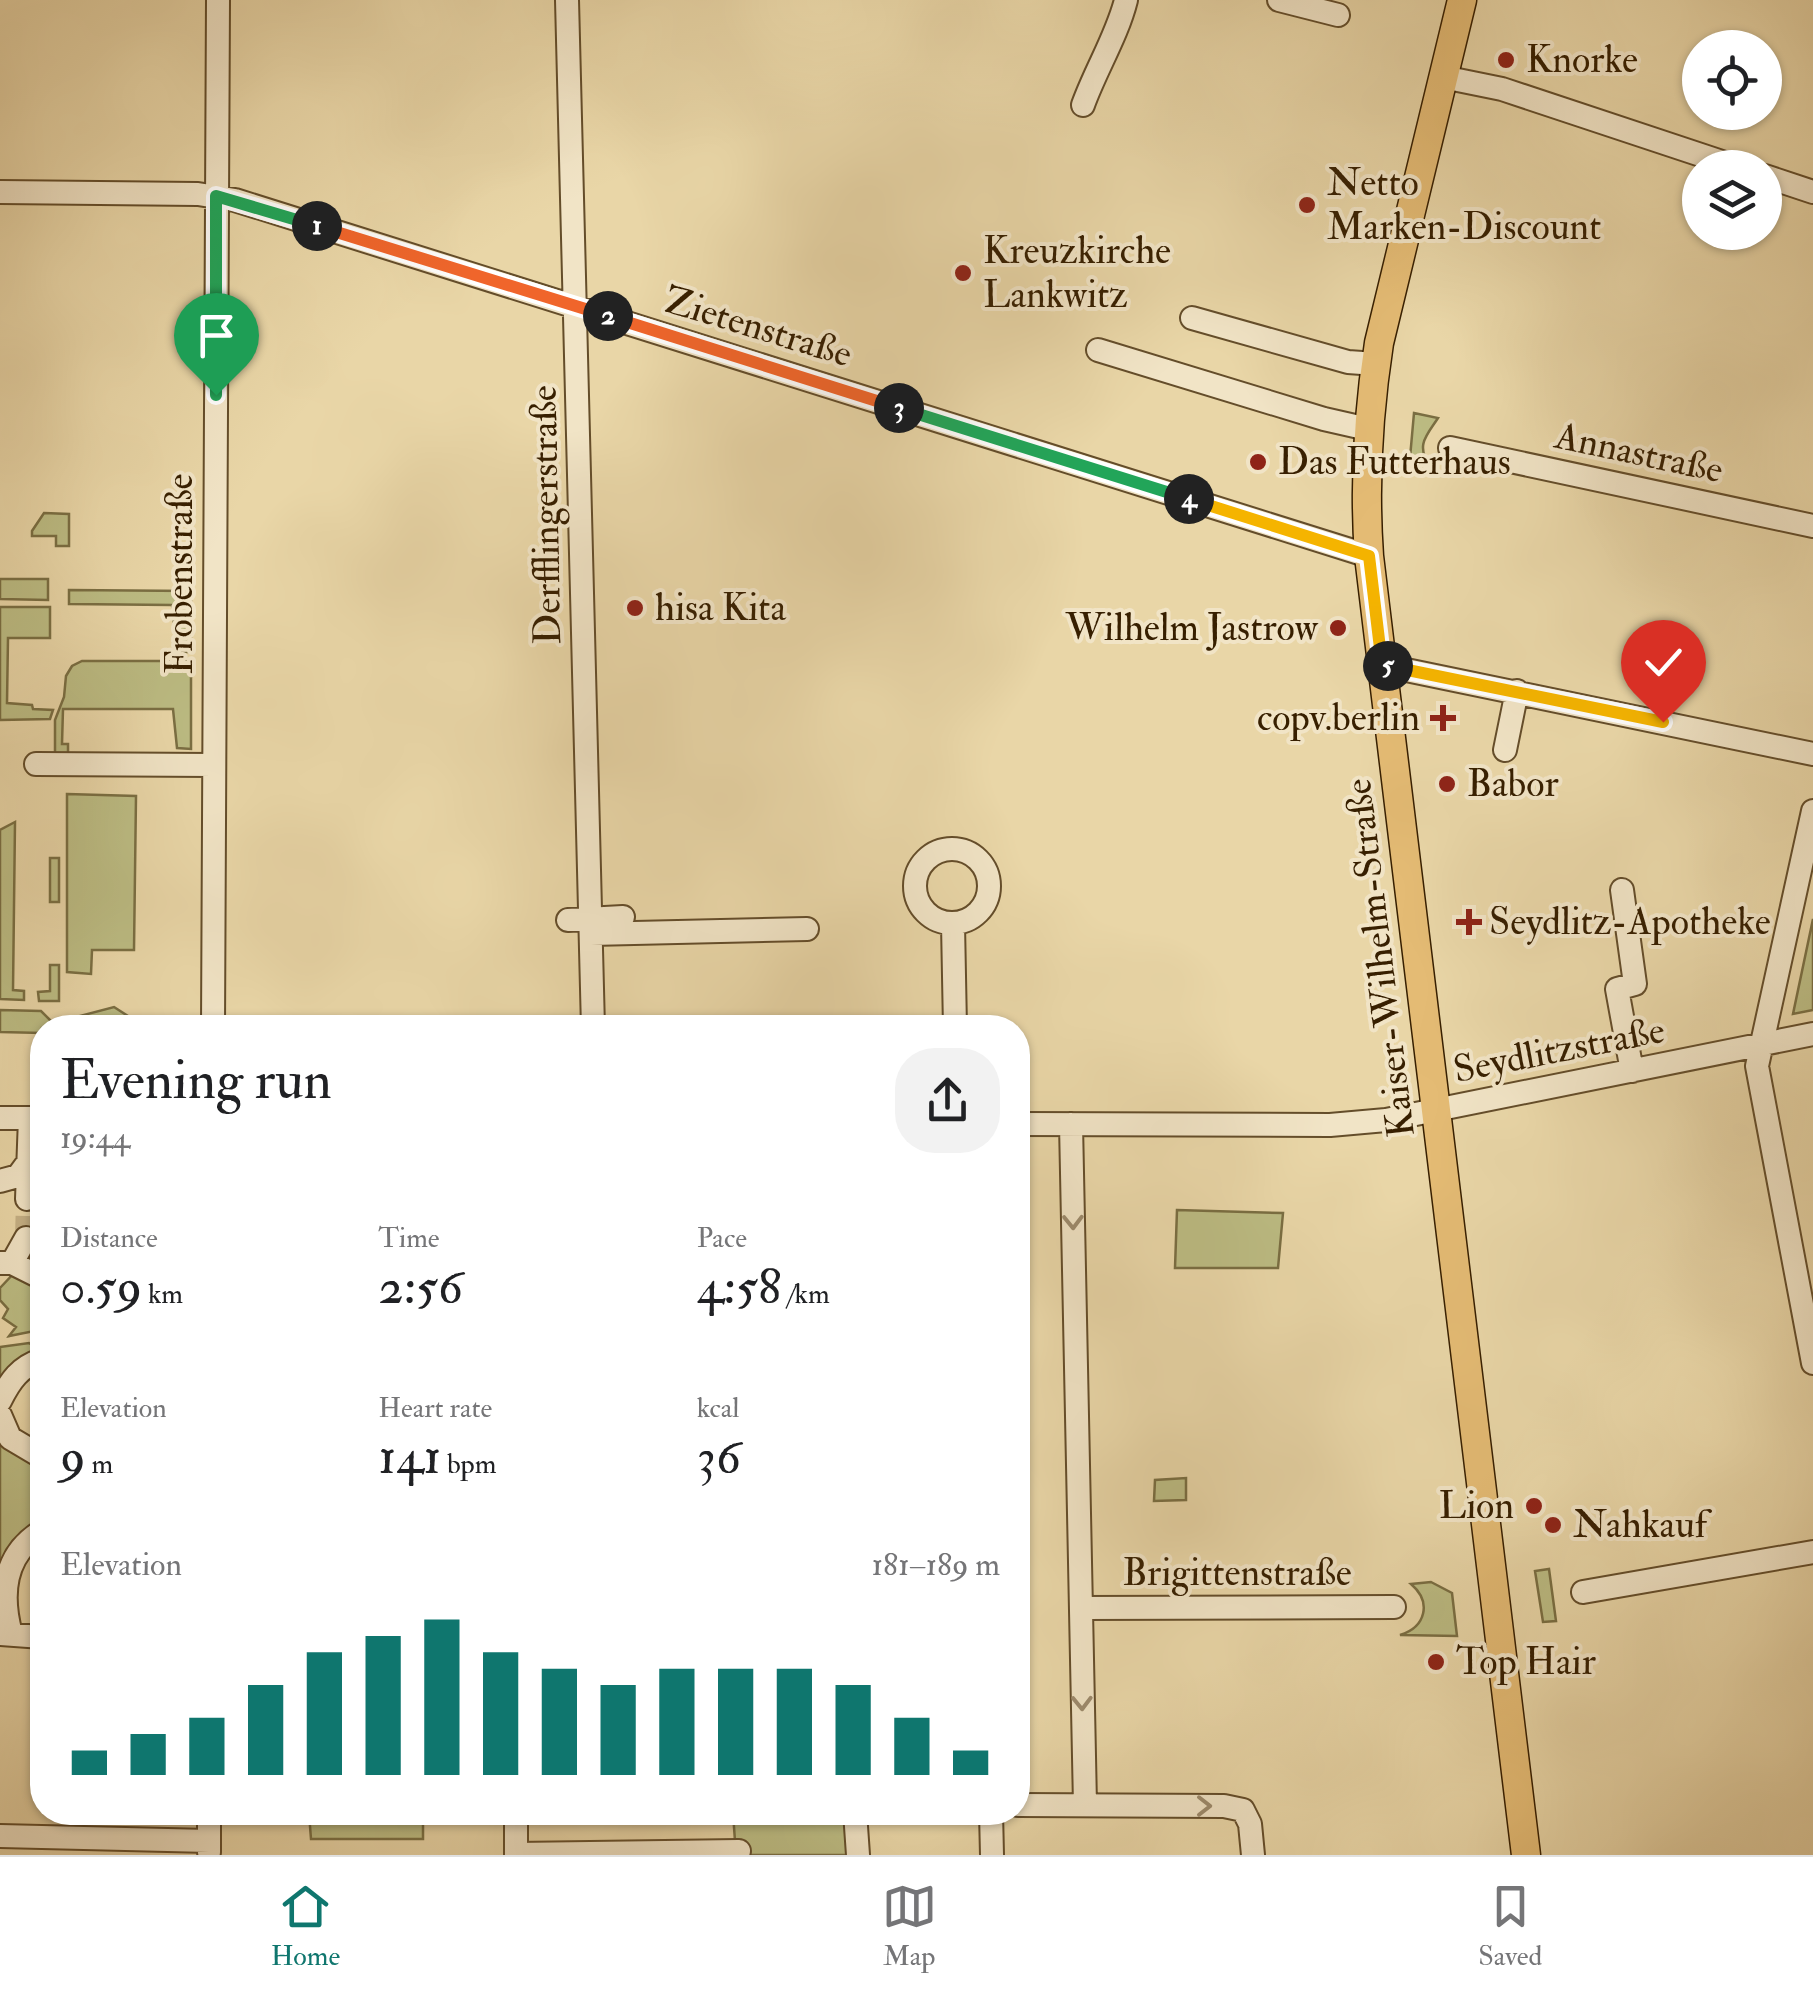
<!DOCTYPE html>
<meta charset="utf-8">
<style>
:root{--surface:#fff;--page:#f2f2f2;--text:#202124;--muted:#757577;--line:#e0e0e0;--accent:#0f766e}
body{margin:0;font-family:"IM FELL Double Pica",serif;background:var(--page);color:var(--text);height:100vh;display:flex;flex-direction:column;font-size:38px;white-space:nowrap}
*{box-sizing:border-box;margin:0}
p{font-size:32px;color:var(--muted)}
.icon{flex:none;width:55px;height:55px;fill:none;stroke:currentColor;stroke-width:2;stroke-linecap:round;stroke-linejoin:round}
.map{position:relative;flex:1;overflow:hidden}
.panel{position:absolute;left:30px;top:1015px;width:1000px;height:810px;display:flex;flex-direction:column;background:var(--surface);border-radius:40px;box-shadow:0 2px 8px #0004}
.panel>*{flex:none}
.tools{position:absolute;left:1682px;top:30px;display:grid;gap:20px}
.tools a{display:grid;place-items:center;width:100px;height:100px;border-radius:50%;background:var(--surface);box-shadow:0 2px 8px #0004;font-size:50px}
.pin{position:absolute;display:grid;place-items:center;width:85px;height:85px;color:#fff;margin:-102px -42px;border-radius:50% 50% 50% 0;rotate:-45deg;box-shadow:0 0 10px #0007}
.pin .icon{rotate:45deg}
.km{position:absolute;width:50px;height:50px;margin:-25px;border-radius:50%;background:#222;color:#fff;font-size:28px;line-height:50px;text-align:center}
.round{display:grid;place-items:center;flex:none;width:105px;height:105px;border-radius:40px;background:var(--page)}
.head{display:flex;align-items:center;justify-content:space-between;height:170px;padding:0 30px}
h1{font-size:55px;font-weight:600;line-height:75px}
.stats{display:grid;grid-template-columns:repeat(3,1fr);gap:15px;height:170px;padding:10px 30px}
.stats div{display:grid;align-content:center}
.stats b{font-size:50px;font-weight:600}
.stats small{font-size:28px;font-weight:400}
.stats p{font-size:28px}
.chart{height:280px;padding:20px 30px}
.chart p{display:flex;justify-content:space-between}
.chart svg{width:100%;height:180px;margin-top:10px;stroke:var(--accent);stroke-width:6}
.menu{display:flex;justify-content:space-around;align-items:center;height:140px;border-top:2px solid var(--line);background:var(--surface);font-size:28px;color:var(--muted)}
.menu a{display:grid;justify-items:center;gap:5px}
.menu .current{color:var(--accent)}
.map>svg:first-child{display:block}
.green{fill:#bcbc83;stroke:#7a6e42;stroke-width:2.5}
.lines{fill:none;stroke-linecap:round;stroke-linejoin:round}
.minor-tunnel{stroke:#c5b186;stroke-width:22;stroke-dasharray:22 11;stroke-linecap:butt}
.minor-casing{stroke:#644d2a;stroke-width:26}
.major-casing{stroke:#371f00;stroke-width:31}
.minor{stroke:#f1e4c6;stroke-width:22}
.major{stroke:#e4bb74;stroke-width:28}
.oneway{stroke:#9d8b6d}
.split-1-casing{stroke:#fff;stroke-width:20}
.split-2-casing{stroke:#fff;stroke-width:20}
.split-3-casing{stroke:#fff;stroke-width:20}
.split-4-casing{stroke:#fff;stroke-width:20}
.split-5-casing{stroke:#fff;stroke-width:20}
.split-6-casing{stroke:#fff;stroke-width:20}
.split-1{stroke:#22a559;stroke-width:12}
.split-2{stroke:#f0652b;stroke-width:12}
.split-3{stroke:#f0652b;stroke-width:12}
.split-4{stroke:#22a559;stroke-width:12}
.split-5{stroke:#f5b400;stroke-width:12}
.split-6{stroke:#f5b400;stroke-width:12}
.poi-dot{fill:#8f2418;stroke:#f1e4c6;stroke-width:4}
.labels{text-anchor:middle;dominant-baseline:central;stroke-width:8;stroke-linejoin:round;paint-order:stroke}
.poi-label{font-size:38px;fill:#371f00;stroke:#f1e4c6;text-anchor:start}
.street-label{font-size:38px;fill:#371f00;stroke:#f1e4c6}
</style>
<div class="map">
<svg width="1813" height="1855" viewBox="0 0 1813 1855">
<rect width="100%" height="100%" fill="#e9d6a7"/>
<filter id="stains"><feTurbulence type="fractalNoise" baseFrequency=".002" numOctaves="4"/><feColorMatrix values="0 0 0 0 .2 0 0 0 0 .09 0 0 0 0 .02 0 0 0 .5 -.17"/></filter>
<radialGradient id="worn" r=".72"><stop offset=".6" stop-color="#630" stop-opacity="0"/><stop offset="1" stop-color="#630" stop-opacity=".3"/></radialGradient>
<path class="green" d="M 1414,413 L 1438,418 C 1427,435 1415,445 1430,466 L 1425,470 L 1409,469 Z
M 44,513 L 69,514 L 69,546 L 56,546 L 56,536 L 32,536 L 32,531 Z
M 0,579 L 48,579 L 48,600 L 0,599 Z
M 69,590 L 191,591 L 191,652 L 177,652 L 172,605 L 69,604 Z
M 0,607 L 50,607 L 50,638 L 8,638 L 7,703 L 32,705 L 33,709 L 53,710 L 50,719 L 0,720 Z
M 82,661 L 191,661 L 191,749 L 177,748 L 173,709 L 63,709 L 62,744 L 68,744 L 68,758 L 55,758 L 55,720 L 64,697 L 66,676 L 72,666 Z
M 67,794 L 136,796 L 134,950 L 92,950 L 91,974 L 67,972 Z
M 15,822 L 13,990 L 24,991 L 24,1000 L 0,999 L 0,830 Z
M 50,858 L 59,858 L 59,902 L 50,902 Z
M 1813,919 L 1813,1010 L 1793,1014 Z
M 50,965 L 59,965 L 59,1001 L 39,1001 L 38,992 L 50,991 Z
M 114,1007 L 145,1027 L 71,1027 L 76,1017 Z
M 0,1010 L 41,1011 L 57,1027 L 42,1028 L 42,1033 L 0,1032 Z
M 1177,1210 L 1283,1213 L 1278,1268 L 1175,1268 Z
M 42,1270 L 42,1339 L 34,1331 L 9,1336 L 16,1327 L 3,1318 L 8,1309 L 0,1300 L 0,1288 L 16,1271 Z
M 29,1343 L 42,1352 L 7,1406 L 8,1423 L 42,1451 L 42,1536 L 27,1551 L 0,1628 L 0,1347 Z
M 1186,1478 L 1186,1500 L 1154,1501 L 1155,1480 Z
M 1549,1569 L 1556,1621 L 1543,1622 L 1535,1571 Z
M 1431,1582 L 1452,1593 L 1457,1636 L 1400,1635 C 1426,1627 1432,1602 1411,1584 Z
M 309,1813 L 423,1813 L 423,1839 L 311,1839 Z
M 733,1813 L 867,1813 L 866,1855 L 736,1855 Z"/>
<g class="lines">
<path class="minor-tunnel" d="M 26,1238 L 27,1199"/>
<g class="minor-casing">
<path id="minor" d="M 567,0 L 593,1028
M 1279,0 L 1338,15
M 1443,77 L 1502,89 L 1740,168
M 1083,105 C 1096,69 1117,36 1126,0
M 1765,176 L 1813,192
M 0,192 L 198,194 L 235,200 L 1369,556
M 1192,318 L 1348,362 L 1376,364
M 1098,350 L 1324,419 L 1368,429
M 1450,448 L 1813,526
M 1382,665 L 1813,754
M 1505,750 L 1517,691
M 36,764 L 214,765
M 1813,811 L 1757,1066 L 1813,1363
M915 886a37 37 0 1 1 74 0a37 37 0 1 1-74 0Z
M 1622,890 L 1635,984 L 1617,989 L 1632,1071
M 568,920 L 623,917
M 953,924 L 955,1028
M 591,934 L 807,929
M 213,1028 L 218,0
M 0,1118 L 41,1118
M 1018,1124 L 1330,1125 L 1386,1120 L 1813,1034
M 1071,1124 L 1085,1805
M 0,1181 L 18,1176 L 29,1161
M 27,1199 L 30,1118
M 0,1263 L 12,1263 L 26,1238
M 12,1263 L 42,1278
M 0,1401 C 10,1381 20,1366 42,1360
M 0,1415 L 10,1438 L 42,1457
M 1583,1592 L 1813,1552
M 1081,1608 L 1394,1607
M 0,1634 L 42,1637
M 11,1634 C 0,1593 4,1554 42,1531
M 1018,1805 L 1224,1806 L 1243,1810 L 1250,1824 L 1253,1855
M 209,1812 L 209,1852
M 855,1812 L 858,1855
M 991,1812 L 992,1855
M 0,1836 L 209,1841
M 516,1854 L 739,1851
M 516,1855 L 516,1812"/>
</g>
<g class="major-casing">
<path id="major" d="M 1462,0 L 1379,343 C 1368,414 1364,484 1369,556 L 1526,1855"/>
</g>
<use href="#minor" class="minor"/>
<use href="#major" class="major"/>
</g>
<defs><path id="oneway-chevron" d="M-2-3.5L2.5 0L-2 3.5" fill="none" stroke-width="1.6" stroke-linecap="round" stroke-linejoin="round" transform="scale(2.5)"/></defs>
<g class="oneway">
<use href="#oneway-chevron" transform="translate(1073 1222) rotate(89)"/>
<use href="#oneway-chevron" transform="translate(1082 1703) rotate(89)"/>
<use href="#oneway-chevron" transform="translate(1204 1806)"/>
</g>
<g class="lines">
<g class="split-1-casing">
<path id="split-1" d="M 216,395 L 216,196 L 317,226"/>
</g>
<g class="split-2-casing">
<path id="split-2" d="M 317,226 L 608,316"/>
</g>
<g class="split-3-casing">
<path id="split-3" d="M 608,316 L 899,408"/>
</g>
<g class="split-4-casing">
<path id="split-4" d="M 899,408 L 1189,499"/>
</g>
<g class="split-5-casing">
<path id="split-5" d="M 1189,499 L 1369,556 L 1382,665 L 1388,666"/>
</g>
<g class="split-6-casing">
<path id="split-6" d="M 1388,666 L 1663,722"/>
</g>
<use href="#split-1" class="split-1"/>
<use href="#split-2" class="split-2"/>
<use href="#split-3" class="split-3"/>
<use href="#split-4" class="split-4"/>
<use href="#split-5" class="split-5"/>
<use href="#split-6" class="split-6"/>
</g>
<g class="poi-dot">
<circle cx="1506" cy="60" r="10"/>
<circle cx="1307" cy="205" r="10"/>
<circle cx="963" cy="273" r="10"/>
<circle cx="1258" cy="462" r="10"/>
<circle cx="635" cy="608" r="10"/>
<circle cx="1338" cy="628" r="10"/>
<path d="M1438 703h10v10h10v10h-10v10h-10v-10h-10v-10h10z"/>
<circle cx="1447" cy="784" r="10"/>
<path d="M1464 907h10v10h10v10h-10v10h-10v-10h-10v-10h10z"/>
<circle cx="1534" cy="1506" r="10"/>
<circle cx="1553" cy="1525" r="10"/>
<circle cx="1436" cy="1662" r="10"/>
</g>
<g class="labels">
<g class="poi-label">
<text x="1526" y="60">Knorke</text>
<text x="1327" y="183">Netto<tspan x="1327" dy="44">Marken-Discount</tspan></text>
<text x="983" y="251">Kreuzkirche<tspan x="983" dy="44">Lankwitz</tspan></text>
<text x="1278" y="462">Das Futterhaus</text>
<text x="655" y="608">hisa Kita</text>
<text x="1318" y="628" text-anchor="end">Wilhelm Jastrow</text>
<text x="1420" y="718" text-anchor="end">copv.berlin</text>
<text x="1467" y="784">Babor</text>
<text x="1489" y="922">Seydlitz-Apotheke</text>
<text x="1514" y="1506" text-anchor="end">Lion</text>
<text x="1573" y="1525">Nahkauf</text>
<text x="1456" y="1662">Top Hair</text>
</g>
<g class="street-label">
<text transform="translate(758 327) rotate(17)">Zietenstraße</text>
<text transform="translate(1639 453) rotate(12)">Annastraße</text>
<text transform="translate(546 515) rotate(-91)">Derfflingerstraße</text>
<text transform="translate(180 574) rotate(-90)">Frobenstraße</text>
<text transform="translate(1380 958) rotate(-97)">Kaiser-Wilhelm-Straße</text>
<text transform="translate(1559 1050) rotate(-11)">Seydlitzstraße</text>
<text x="1237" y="1573">Brigittenstraße</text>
</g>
</g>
<rect width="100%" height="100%" filter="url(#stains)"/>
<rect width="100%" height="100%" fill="url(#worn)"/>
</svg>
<div class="tools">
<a><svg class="icon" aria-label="locate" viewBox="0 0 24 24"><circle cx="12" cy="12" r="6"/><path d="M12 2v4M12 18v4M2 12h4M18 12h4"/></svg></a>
<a><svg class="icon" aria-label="layers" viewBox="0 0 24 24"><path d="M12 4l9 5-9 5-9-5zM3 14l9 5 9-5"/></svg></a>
</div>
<div class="pin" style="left:216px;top:395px;background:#1e9e55"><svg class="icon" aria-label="arrive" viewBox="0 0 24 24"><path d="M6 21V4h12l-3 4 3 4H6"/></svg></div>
<div class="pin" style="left:1663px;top:722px;background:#d93025"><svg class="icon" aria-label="check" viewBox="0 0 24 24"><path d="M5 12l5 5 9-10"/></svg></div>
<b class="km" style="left:317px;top:226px">1</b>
<b class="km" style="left:608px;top:316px">2</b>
<b class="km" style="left:899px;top:408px">3</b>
<b class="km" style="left:1189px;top:499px">4</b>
<b class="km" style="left:1388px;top:666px">5</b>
<section class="panel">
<div class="head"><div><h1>Evening run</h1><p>19:44</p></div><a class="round"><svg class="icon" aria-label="share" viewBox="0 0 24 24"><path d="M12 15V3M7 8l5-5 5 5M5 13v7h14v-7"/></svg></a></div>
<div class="stats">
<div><p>Distance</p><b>0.59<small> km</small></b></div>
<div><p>Time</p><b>2:56</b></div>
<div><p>Pace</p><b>4:58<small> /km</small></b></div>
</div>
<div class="stats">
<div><p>Elevation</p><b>9<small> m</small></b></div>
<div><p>Heart rate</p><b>141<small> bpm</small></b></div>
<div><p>kcal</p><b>36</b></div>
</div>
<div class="chart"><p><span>Elevation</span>181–189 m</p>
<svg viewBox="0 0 160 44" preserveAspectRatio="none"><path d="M5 44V38M15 44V34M25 44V30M35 44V22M45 44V14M55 44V10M65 44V6M75 44V14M85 44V18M95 44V22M105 44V18M115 44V18M125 44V18M135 44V22M145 44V30M155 44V38"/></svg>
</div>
</section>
</div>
<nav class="menu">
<a class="current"><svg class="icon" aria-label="home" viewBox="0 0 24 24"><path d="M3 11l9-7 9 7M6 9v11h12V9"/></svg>Home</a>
<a><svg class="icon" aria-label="map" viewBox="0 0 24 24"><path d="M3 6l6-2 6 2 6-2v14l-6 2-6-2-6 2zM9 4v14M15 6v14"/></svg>Map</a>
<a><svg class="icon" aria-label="saved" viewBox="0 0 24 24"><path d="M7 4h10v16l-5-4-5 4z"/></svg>Saved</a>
</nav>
